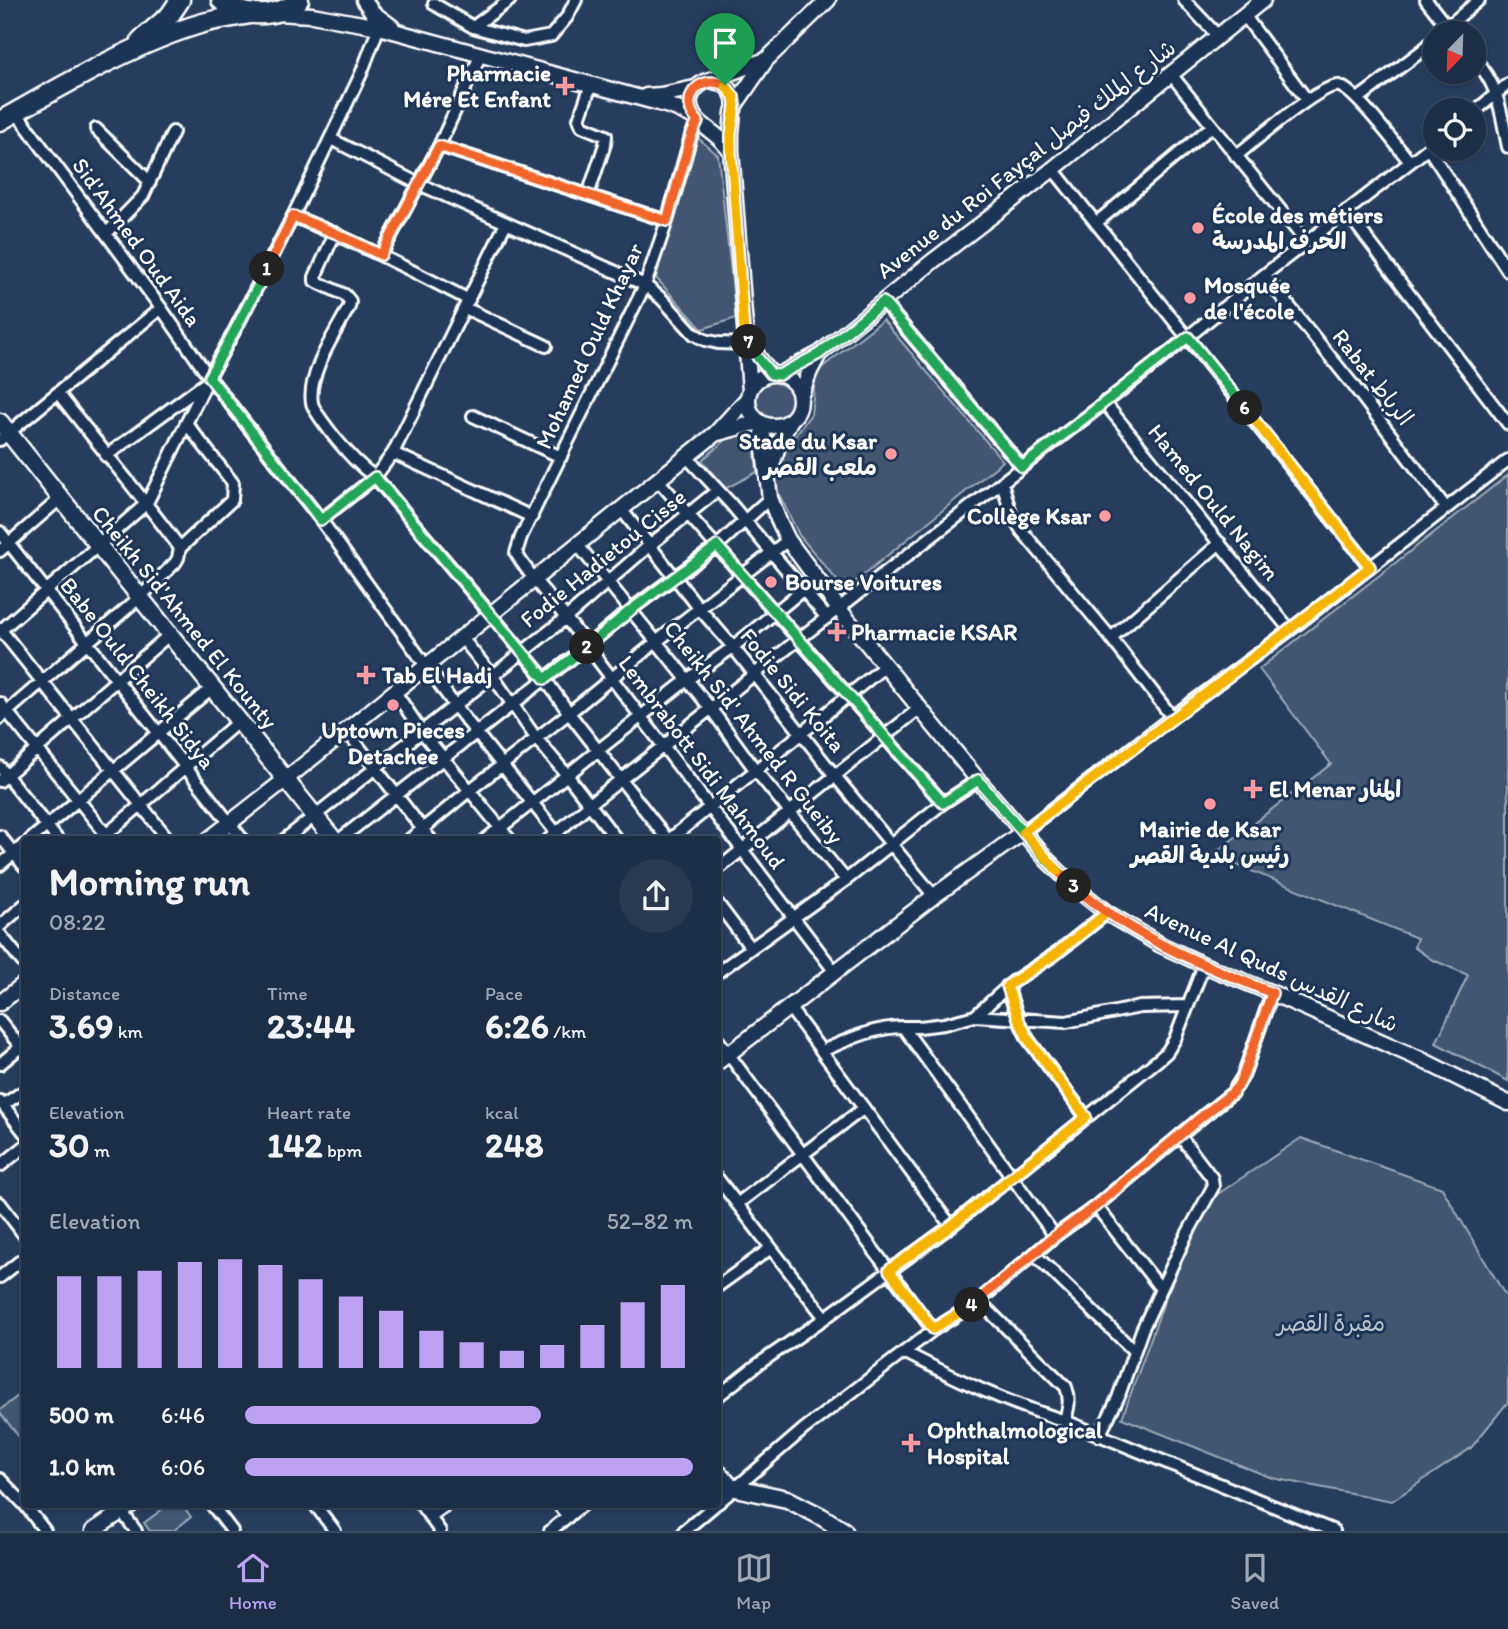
<!DOCTYPE html>
<meta charset="utf-8">
<style>
:root{--surface:#1c2e46;--page:#293a51;--text:#f1f3f6;--muted:#a0a8b3;--line:#3a4a5f;--accent:#bca0f2}
body{margin:0;font-family:Itim,"Playpen Sans Arabic",sans-serif;background:var(--page);color:var(--text);height:100vh;display:flex;flex-direction:column;font-size:26px;white-space:nowrap}
*{box-sizing:border-box;margin:0}
p{font-size:23px;color:var(--muted)}
.icon{flex:none;width:38px;height:38px;fill:none;stroke:currentColor;stroke-width:2;stroke-linecap:round;stroke-linejoin:round}
.map{position:relative;flex:1;overflow:hidden}
.sheet{position:absolute;left:21px;top:836px;width:700px;height:672px;display:flex;flex-direction:column;background:var(--surface);border-radius:7px;box-shadow:0 2px 5px #0004,0 0 0 2px var(--line)}
.sheet>*{flex:none}
.needle{width:46px;rotate:203deg}
.tools{position:absolute;left:1423px;top:21px;display:grid;gap:14px}
.tools a{display:grid;place-items:center;width:63px;height:63px;border-radius:50%;background:var(--surface);box-shadow:0 2px 5px #0004,0 0 0 2px var(--line);font-size:35px}
.pin{position:absolute;display:grid;place-items:center;width:60px;height:60px;color:#fff;margin:-72px -30px;border-radius:50% 50% 50% 0;rotate:-45deg;box-shadow:0 0 7px #0007}
.pin .icon{rotate:45deg}
.km{position:absolute;width:35px;height:35px;margin:-18px;border-radius:50%;background:#222;color:#fff;font-size:19px;line-height:35px;text-align:center}
.round{display:grid;place-items:center;flex:none;width:74px;height:74px;border-radius:37px;background:var(--page)}
.headline{display:flex;align-items:center;justify-content:space-between;height:119px;padding:0 28px}
h1{font-size:38px;font-weight:700;line-height:52px}
.figures{display:grid;grid-template-columns:repeat(3,1fr);gap:10px;height:119px;padding:7px 28px}
.figures div{display:grid;align-content:center}
.figures b{font-size:35px;font-weight:700}
.figures small{font-size:19px;font-weight:400}
.figures p{font-size:19px}
.chart{height:196px;padding:14px 28px}
.chart p{display:flex;justify-content:space-between}
.chart svg{width:100%;height:126px;margin-top:7px;stroke:var(--accent);stroke-width:6}
ul{padding:0 28px;list-style:none;font-size:23px}
li{display:grid;grid-template-columns:112px 84px 1fr;align-items:center;height:52px}
li i{height:18px;border-radius:9px;background:var(--accent)}
.tab-bar{display:flex;justify-content:space-around;align-items:center;height:98px;border-top:2px solid var(--line);background:var(--surface);font-size:19px;color:var(--muted)}
.tab-bar a{display:grid;justify-items:center;gap:4px}
.tab-bar .on{color:var(--accent)}
.map>svg:first-child{display:block}
.green{fill:#425672;stroke:#a0aab8;stroke-width:2}
.lines{fill:none;stroke-linecap:round;stroke-linejoin:round}
.minor-casing{stroke:#fff;stroke-width:16}
.tertiary-casing{stroke:#fff;stroke-width:19}
.secondary-casing{stroke:#fff;stroke-width:21}
.trunk-casing{stroke:#fff;stroke-width:23}
.minor{stroke:#1d3557;stroke-width:10}
.tertiary{stroke:#1d3557;stroke-width:14}
.secondary{stroke:#1d3557;stroke-width:16}
.trunk{stroke:#1d3557;stroke-width:18}
.split-1-casing{stroke:#fff;stroke-width:14}
.split-2-casing{stroke:#fff;stroke-width:14}
.split-3-casing{stroke:#fff;stroke-width:14}
.split-4-casing{stroke:#fff;stroke-width:14}
.split-5-casing{stroke:#fff;stroke-width:14}
.split-6-casing{stroke:#fff;stroke-width:14}
.split-7-casing{stroke:#fff;stroke-width:14}
.split-8-casing{stroke:#fff;stroke-width:14}
.split-1{stroke:#f0652b;stroke-width:9}
.split-2{stroke:#22a559;stroke-width:9}
.split-3{stroke:#22a559;stroke-width:9}
.split-4{stroke:#f5b400;stroke-width:9}
.split-5{stroke:#f0652b;stroke-width:9}
.split-6{stroke:#f5b400;stroke-width:9}
.split-7{stroke:#22a559;stroke-width:9}
.split-8{stroke:#f5b400;stroke-width:9}
.poi-dot{fill:#ff9aa2;stroke:#1d3557;stroke-width:2.5}
.labels{text-anchor:middle;dominant-baseline:central;stroke-width:6;stroke-linejoin:round;paint-order:stroke}
.poi-label{font-size:23px;font-weight:bold;fill:#fff;stroke:#1d3557;text-anchor:start}
.street-label{font-size:23px;fill:#fff;stroke:#1d3557}
.park-label{font-size:23px;fill:#bdc4ce;stroke:#1d3557}
</style>
<div class="map">
<svg width="1508" height="1531" viewBox="0 0 1508 1531">
<rect width="100%" height="100%" fill="#263d5e"/>
<filter id="ink" filterUnits="userSpaceOnUse"><feTurbulence type="fractalNoise" baseFrequency=".0143" numOctaves="2"/><feDisplacementMap in="SourceGraphic" scale="14" xChannelSelector="R" yChannelSelector="G"/><feConvolveMatrix kernelMatrix="1 2 1 2 8 2 1 2 1" color-interpolation-filters="sRGB"/></filter>
<g filter="url(#ink)">
<path class="green" d="M 698,138 L 718,155 L 736,318 L 702,329 L 656,278 L 691,142 Z
M 883,320 L 1003,461 L 845,590 L 799,535 L 775,486 L 786,448 L 811,414 L 816,372 Z
M753 401a21 21 0 1 1 42 0a21 21 0 1 1-42 0Z
M 746,432 L 754,440 L 757,472 L 725,489 L 702,460 L 733,434 Z
M 1508,475 L 1508,1081 L 1436,1043 L 1468,975 L 1431,959 L 1414,947 L 1417,938 L 1212,855 L 1331,764 L 1259,669 Z
M 1301,1138 L 1442,1188 L 1508,1300 L 1508,1402 L 1471,1448 L 1392,1501 L 1272,1478 L 1122,1418 L 1185,1244 L 1215,1196 Z
M 24,1391 L 24,1443 L 0,1413 L 0,1410 Z
M 168,1505 L 182,1505 L 191,1517 L 173,1531 L 150,1531 L 144,1523 Z"/>
<g class="lines">
<g class="minor-casing">
<path id="minor" d="M 1184,0 L 1218,36
M 1426,0 L 1452,33
M 434,4 L 473,27 L 524,41 L 551,36 L 567,17 L 576,0
M 1244,15 L 1307,100
M 473,27 L 510,0
M 1440,33 L 1479,0
M 1474,58 C 1500,88 1500,109 1508,147
M 1170,73 L 1306,242
M 1358,99 L 1423,50 L 1435,39
M 16,112 L 161,308 L 209,377 L 321,520 L 455,706 L 562,840
M 1474,112 L 1508,84
M 698,121 L 691,136 L 667,221 L 645,285 L 521,537 L 516,553 C 529,576 549,596 566,618 L 835,972
M 96,129 L 150,182
M 331,139 L 419,184 L 645,285 L 662,299 L 694,334 L 705,340 L 718,343 L 745,344
M 439,146 L 667,221
M 1428,148 L 1508,271
M 1236,156 C 1252,143 1322,83 1339,86 C 1356,90 1397,147 1410,162
M 1053,169 L 1370,567
M 588,195 L 605,144 L 606,136 L 582,126 L 579,119 L 591,85
M 1346,211 L 1508,424
M 293,216 C 354,241 411,270 469,300
M 1096,223 L 1212,126
M 335,233 L 315,277 L 315,281 L 345,295 L 350,301 L 349,307 C 336,332 307,374 312,403 C 314,412 330,431 336,439 C 348,453 359,466 375,477 L 545,679 L 569,713 L 668,840
M 106,234 L 143,196 L 173,132
M 381,255 L 439,146 L 481,54
M 1264,275 L 1353,385 L 1446,508
M 883,302 L 1022,467
M 465,308 L 546,346
M 58,393 C 98,445 141,495 180,548
M 1104,402 L 1290,630
M 473,416 L 561,457
M 0,440 L 161,308
M 393,453 L 532,517
M 106,456 L 203,385
M 686,456 L 730,503 L 827,618
M 657,479 L 943,803
M 1002,482 L 1011,514 L 1022,531 L 1111,638 L 1172,717
M 621,509 L 699,608 L 733,647 L 835,776 L 934,896
M 321,520 L 375,477 L 393,453 L 506,223
M 0,532 L 243,840
M 577,544 L 711,709 L 756,771 L 846,880
M 180,548 L 232,500 L 233,483 L 186,423
M 0,551 L 61,498
M 0,629 L 169,840
M 0,631 L 147,503 L 209,377 L 236,328 L 293,216 L 361,74 L 379,27
M 462,638 L 492,675 L 536,738 L 567,775 L 617,840
M 1111,638 L 1220,543
M 395,692 L 422,732 L 510,840
M 0,703 L 109,838
M 0,718 L 140,597 L 175,563 L 178,558 L 180,548
M 346,730 L 431,840
M 0,767 L 58,840
M 0,781 L 170,634
M 1023,832 L 1172,717 L 1290,630 L 1508,460
M 0,836 L 24,866
M 30,840 L 212,688
M 100,840 L 239,721
M 284,840 L 566,618 L 650,545 L 718,490
M 339,840 L 587,646 L 630,610 L 717,546 L 770,498
M 409,840 L 470,790 L 569,713 L 656,642 L 788,540
M 485,840 L 687,680 L 733,647 L 816,579
M 548,840 L 590,804 L 799,639 L 1141,375 L 1264,275 L 1435,143
M 669,840 L 885,666
M 0,865 L 24,845
M 718,869 L 920,708
M 718,904 L 751,948
M 0,926 L 24,905
M 0,934 L 24,964
M 718,972 L 846,880 L 943,803 L 978,780
M 1007,986 L 1018,1018 L 1028,1039 L 1086,1117
M 789,1007 L 951,1226
M 975,1016 L 1014,981 L 1054,955 L 1107,913
M 0,1021 L 24,1051
M 903,1027 L 920,1027 L 944,1024 L 975,1016 L 1066,1022 L 1140,1007 L 1187,1006
M 718,1040 L 933,1330
M 822,1051 C 848,1040 874,1027 903,1027 L 1055,1236
M 0,1064 L 24,1044
M 0,1101 L 24,1132
M 3,1105 L 24,1091
M 0,1166 L 24,1147
M 718,1179 L 825,1318
M 0,1203 L 24,1235
M 737,1204 L 864,1108
M 1096,1206 L 1161,1289
M 1034,1254 L 1134,1351
M 0,1277 L 24,1258
M 718,1286 L 771,1248
M 979,1301 L 1066,1387 C 1071,1400 1068,1409 1065,1421
M 904,1352 C 958,1380 1007,1403 1065,1421 L 1334,1531
M 718,1396 L 757,1365 L 825,1318 L 951,1226 L 1158,1060 L 1167,1052 L 1175,1039 L 1204,965
M 1099,1436 L 1118,1398 L 1142,1330 L 1186,1236 L 1213,1187 L 1212,1178 L 1180,1136
M 0,1479 L 24,1504
M 718,1503 L 804,1429 L 933,1330 L 979,1301 L 1055,1236 L 1096,1206 L 1201,1118 L 1232,1093 L 1243,1076 L 1272,993
M 25,1505 L 45,1531
M 212,1505 L 232,1531
M 315,1505 L 335,1531
M 421,1505 L 440,1531
M 559,1505 L 568,1517
M 122,1512 L 136,1531
M 430,1517 L 446,1505
M 550,1531 L 582,1505
M 684,1531 L 715,1505"/>
</g>
<g class="tertiary-casing">
<path id="tertiary" d="M 364,0 L 373,13 L 392,27
M 276,13 L 312,15 L 379,27 L 659,103 L 675,108 L 694,117
M 710,81 C 727,82 737,93 734,110
M 646,96 L 661,95 L 695,88
M 735,105 L 766,60 L 828,0
M 733,112 L 731,134 L 731,151 L 750,390
M 731,151 C 727,147 723,142 719,138 C 708,127 687,119 690,99 C 692,91 697,86 704,82 L 766,60
M 748,338 L 758,357 L 771,374
M748 400a26 26 0 1 1 52 0a26 26 0 1 1-52 0Z
M 779,375 L 819,354 L 933,261 L 1053,169 L 1263,0
M 800,397 L 810,371 L 819,354
M 762,424 L 765,459 L 770,498 L 778,519 L 788,540 L 839,609 L 978,780 L 1048,861 L 1077,889 L 1107,913 L 1161,945 L 1204,965 L 1272,993 L 1420,1059 L 1508,1103
M 718,433 L 759,422
M 769,474 L 779,443 L 790,421
M 208,840 L 286,779 L 716,433 L 748,398
M 0,1003 L 24,984
M 718,1062 L 934,896 L 1023,832
M 93,1531 L 131,1505"/>
</g>
<g class="secondary-casing">
<path id="secondary" d="M 0,422 L 334,840
M 718,1473 L 731,1487 L 787,1499 L 822,1517 L 844,1531"/>
</g>
<g class="trunk-casing">
<path id="trunk" d="M 221,0 C 244,19 275,19 299,0
M 141,40 L 170,15 L 180,0
M 0,121 C 62,86 134,43 203,23 C 218,19 234,17 250,14"/>
</g>
<use href="#minor" class="minor"/>
<use href="#tertiary" class="tertiary"/>
<use href="#secondary" class="secondary"/>
<use href="#trunk" class="trunk"/>
</g>
</g>
<g class="lines" filter="url(#ink)">
<g class="split-1-casing">
<path id="split-1" d="M 267,269 L 293,216 L 335,233 L 381,255 L 439,146 L 667,221 L 691,136 L 698,121 C 678,101 698,73 725,85"/>
</g>
<g class="split-2-casing">
<path id="split-2" d="M 267,269 L 236,328 L 209,377 L 321,520 L 375,477 L 545,679 L 587,647"/>
</g>
<g class="split-3-casing">
<path id="split-3" d="M 587,647 L 631,610 L 717,546 L 943,803 L 978,780 L 1048,861 L 1074,886"/>
</g>
<g class="split-4-casing">
<path id="split-4" d="M 972,1305 L 933,1329 L 889,1270 L 951,1226 L 1086,1117 L 1028,1039 L 1018,1018 L 1007,986 L 1054,955 L 1107,913 L 1074,886"/>
</g>
<g class="split-5-casing">
<path id="split-5" d="M 972,1305 L 1055,1236 L 1096,1206 L 1200,1118 L 1232,1093 L 1238,1086 L 1243,1076 L 1272,993 C 1195,962 1117,931 1058,871"/>
</g>
<g class="split-6-casing">
<path id="split-6" d="M 1058,871 L 1023,832 C 1139,743 1256,657 1370,567 L 1245,408"/>
</g>
<g class="split-7-casing">
<path id="split-7" d="M 749,342 L 758,358 L 771,374 L 779,375 L 819,354 L 883,302 L 1022,467 L 1188,337 L 1245,408"/>
</g>
<g class="split-8-casing">
<path id="split-8" d="M 725,85 L 734,97 L 735,105 L 731,134 L 731,151 L 744,330 L 749,342"/>
</g>
<use href="#split-1" class="split-1"/>
<use href="#split-2" class="split-2"/>
<use href="#split-3" class="split-3"/>
<use href="#split-4" class="split-4"/>
<use href="#split-5" class="split-5"/>
<use href="#split-6" class="split-6"/>
<use href="#split-7" class="split-7"/>
<use href="#split-8" class="split-8"/>
</g>
<g class="poi-dot">
<path d="M561.5 75.5h7v7h7v7h-7v7h-7v-7h-7v-7h7z"/>
<circle cx="1198" cy="228" r="7"/>
<circle cx="1190" cy="298" r="7"/>
<circle cx="891" cy="454" r="7"/>
<circle cx="1105" cy="516" r="7"/>
<circle cx="771" cy="582" r="7"/>
<path d="M833.5 621.5h7v7h7v7h-7v7h-7v-7h-7v-7h7z"/>
<path d="M362.5 664.5h7v7h7v7h-7v7h-7v-7h-7v-7h7z"/>
<circle cx="393" cy="705" r="7"/>
<path d="M1249.5 778.5h7v7h7v7h-7v7h-7v-7h-7v-7h7z"/>
<circle cx="1210" cy="804" r="7"/>
<path d="M907.5 1432.5h7v7h7v7h-7v7h-7v-7h-7v-7h7z"/>
</g>
<g class="labels">
<g class="poi-label">
<text x="551" y="73" text-anchor="end">Pharmacie<tspan x="551" dy="26">Mére Et Enfant</tspan></text>
<text x="1212" y="215">École des métiers<tspan x="1212" dy="26">الحرف المدرسة</tspan></text>
<text x="1204" y="285">Mosquée<tspan x="1204" dy="26">de l'école</tspan></text>
<text x="877" y="441" text-anchor="end">Stade du Ksar<tspan x="877" dy="26">ملعب القصر</tspan></text>
<text x="1091" y="516" text-anchor="end">Collège Ksar</text>
<text x="785" y="582">Bourse Voitures</text>
<text x="851" y="632">Pharmacie KSAR</text>
<text x="382" y="675">Tab El Hadj</text>
<text x="393" y="730" text-anchor="middle">Uptown Pieces<tspan x="393" dy="26">Detachee</tspan></text>
<text x="1269" y="789">El Menar المنار</text>
<text x="1210" y="829" text-anchor="middle">Mairie de Ksar<tspan x="1210" dy="26">رئيس بلدية القصر</tspan></text>
<text x="927" y="1430">Ophthalmological<tspan x="927" dy="26">Hospital</tspan></text>
</g>
<g class="street-label">
<text transform="translate(1026 159) rotate(-38)">Avenue du Roi Fayçal شارع الملك فيصل</text>
<text transform="translate(137 242) rotate(54)">Sid'Ahmed Oud Aida</text>
<text transform="translate(589 346) rotate(-65)">Mohamed Ould Khayar</text>
<text transform="translate(1373 377) rotate(52)">Rabat الرباط</text>
<text transform="translate(1214 502) rotate(51)">Hamed Ould Nagim</text>
<text transform="translate(603 558) rotate(-39)">Fodie Hadietou Cisse</text>
<text transform="translate(185 617) rotate(51)">Cheikh Sid'Ahmed El Kounty</text>
<text transform="translate(138 673) rotate(52)">Babe Ould Cheikh Sidya</text>
<text transform="translate(793 690) rotate(51)">Fodie Sidi Koita</text>
<text transform="translate(754 732) rotate(52)">Cheikh Sid' Ahmed R Gueiby</text>
<text transform="translate(702 762) rotate(53)">Lembrabott Sidi Mahmoud</text>
<text transform="translate(1272 967) rotate(25)">Avenue Al Quds شارع القدس</text>
</g>
<g class="park-label">
<text x="1331" y="1323">مقبرة القصر</text>
</g>
</g>
</svg>
<div class="tools">
<a><svg class="needle" viewBox="-14 -14 28 28"><path d="M0-13l5 13h-10z" fill="#e53935"/><path d="M0 13l5-13h-10z" fill="#a0a8b3"/></svg></a>
<a><svg class="icon" aria-label="locate" viewBox="0 0 24 24"><circle cx="12" cy="12" r="6"/><path d="M12 2v4M12 18v4M2 12h4M18 12h4"/></svg></a>
</div>
<div class="pin" style="left:725px;top:85px;background:#1e9e55"><svg class="icon" aria-label="arrive" viewBox="0 0 24 24"><path d="M6 21V4h12l-3 4 3 4H6"/></svg></div>
<b class="km" style="left:267px;top:269px">1</b>
<b class="km" style="left:587px;top:647px">2</b>
<b class="km" style="left:1074px;top:886px">3</b>
<b class="km" style="left:972px;top:1305px">4</b>
<b class="km" style="left:1245px;top:408px">6</b>
<b class="km" style="left:749px;top:342px">7</b>
<section class="sheet">
<div class="headline"><div><h1>Morning run</h1><p>08:22</p></div><a class="round"><svg class="icon" aria-label="share" viewBox="0 0 24 24"><path d="M12 15V3M7 8l5-5 5 5M5 13v7h14v-7"/></svg></a></div>
<div class="figures">
<div><p>Distance</p><b>3.69<small> km</small></b></div>
<div><p>Time</p><b>23:44</b></div>
<div><p>Pace</p><b>6:26<small> /km</small></b></div>
</div>
<div class="figures">
<div><p>Elevation</p><b>30<small> m</small></b></div>
<div><p>Heart rate</p><b>142<small> bpm</small></b></div>
<div><p>kcal</p><b>248</b></div>
</div>
<div class="chart"><p><span>Elevation</span>52–82 m</p>
<svg viewBox="0 0 160 44" preserveAspectRatio="none"><path d="M5 44V12M15 44V12M25 44V10M35 44V7M45 44V6M55 44V8M65 44V13M75 44V19M85 44V24M95 44V31M105 44V35M115 44V38M125 44V36M135 44V29M145 44V21M155 44V15"/></svg>
</div>
<ul>
<li><b>500 m</b>6:46<i style="width:66%"></i></li>
<li><b>1.0 km</b>6:06<i style="width:100%"></i></li>
</ul>
</section>
</div>
<nav class="tab-bar">
<a class="on"><svg class="icon" aria-label="home" viewBox="0 0 24 24"><path d="M3 11l9-7 9 7M6 9v11h12V9"/></svg>Home</a>
<a><svg class="icon" aria-label="map" viewBox="0 0 24 24"><path d="M3 6l6-2 6 2 6-2v14l-6 2-6-2-6 2zM9 4v14M15 6v14"/></svg>Map</a>
<a><svg class="icon" aria-label="saved" viewBox="0 0 24 24"><path d="M7 4h10v16l-5-4-5 4z"/></svg>Saved</a>
</nav>
